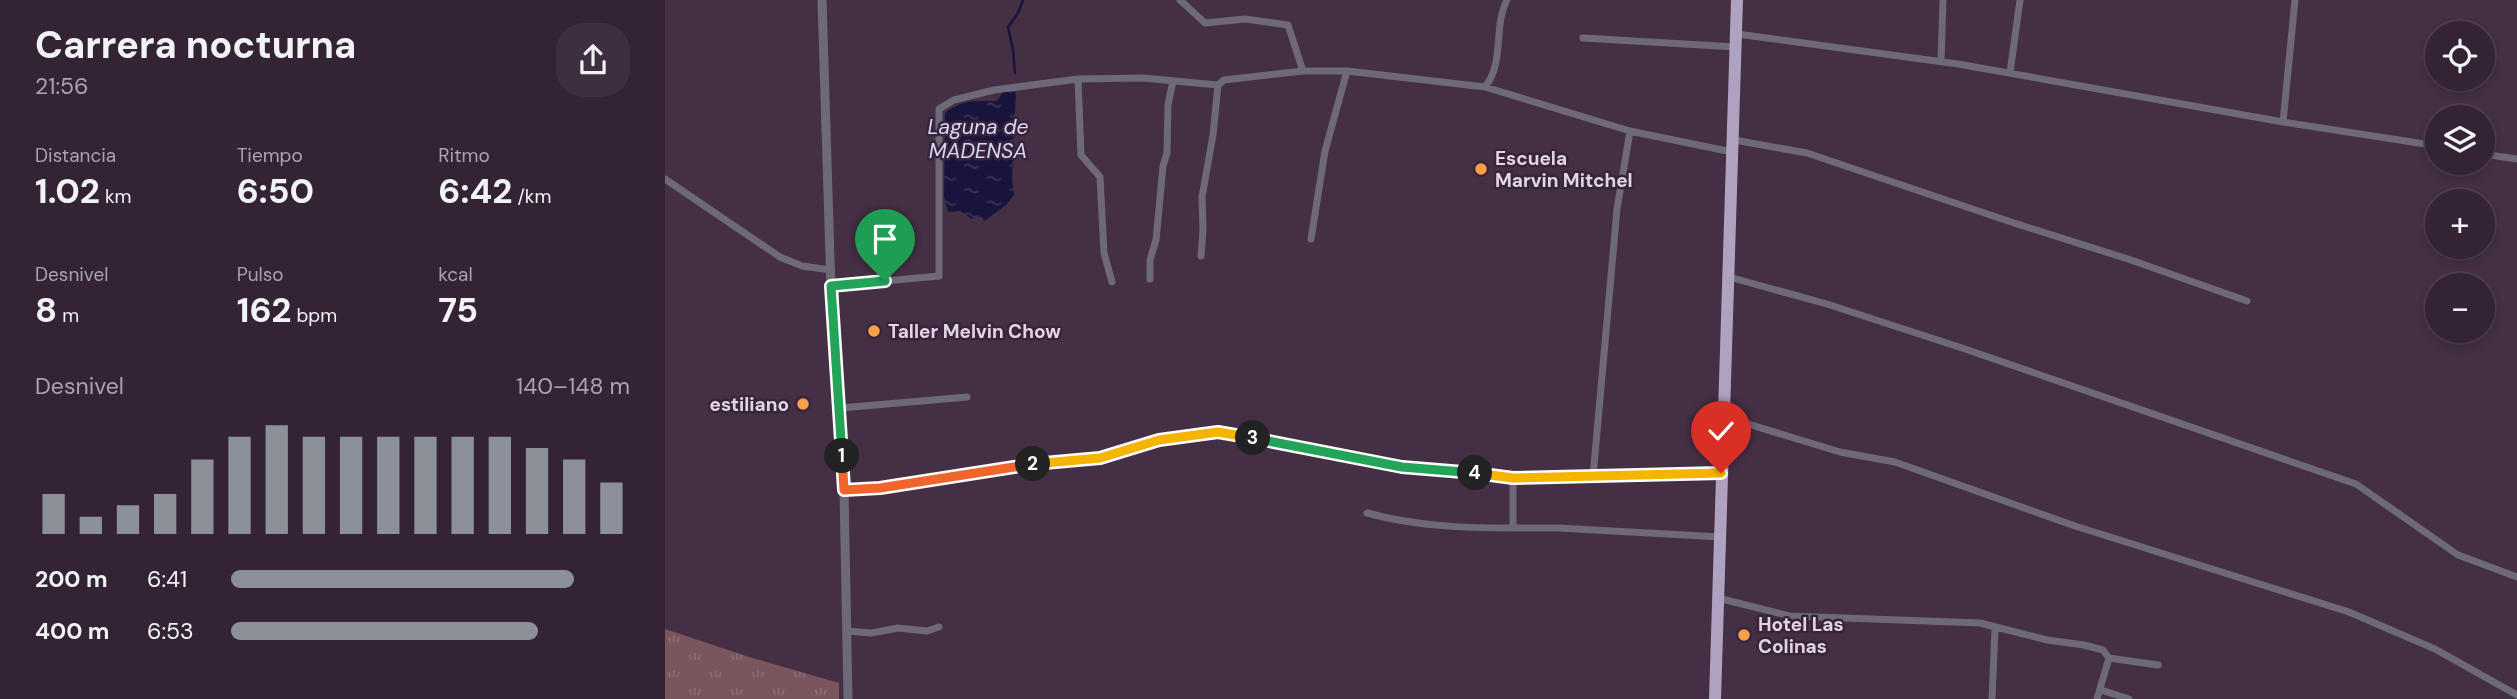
<!DOCTYPE html>
<html lang="es">
<meta charset="utf-8">
<style>
:root{--surface:#332334;--page:#3e2f40;--text:#f1f3f6;--muted:#a9a4ac;--line:#4e404f;--accent:#8c9099}
body{margin:0;font-family:"DM Sans",sans-serif;background:var(--page);color:var(--text);height:100vh;display:flex;flex-direction:column;font-size:26px;white-space:nowrap}
*{box-sizing:border-box;margin:0}
p{font-size:23px;color:var(--muted)}
.icon{flex:none;width:38px;height:38px;fill:none;stroke:currentColor;stroke-width:2;stroke-linecap:round;stroke-linejoin:round}
.map{position:relative;flex:1;overflow:hidden}
.drawer{display:flex;flex-direction:column;background:var(--surface);width:665px}
.drawer>*{flex:none}
.buttons{position:absolute;left:1760px;top:21px;display:grid;gap:14px}
.buttons a{display:grid;place-items:center;width:70px;height:70px;border-radius:50%;background:var(--surface);box-shadow:0 4px 10px #0003,0 0 0 2px var(--line);font-size:35px}
.pin{position:absolute;display:grid;place-items:center;width:60px;height:60px;color:#fff;margin:-72px -30px;border-radius:50% 50% 50% 0;rotate:-45deg;box-shadow:0 0 7px #0007}
.pin .icon{rotate:45deg}
.km{position:absolute;width:35px;height:35px;margin:-18px;border-radius:50%;background:#222;color:#fff;font-size:19px;line-height:35px;text-align:center}
.round{display:grid;place-items:center;flex:none;width:74px;height:74px;border-radius:28px;background:var(--page)}
.summary{display:flex;align-items:center;justify-content:space-between;height:119px;padding:0 35px}
h1{font-size:38px;font-weight:700;line-height:52px}
.figures{display:grid;grid-template-columns:repeat(3,1fr);gap:10px;height:119px;padding:7px 35px}
.figures div{display:grid;align-content:center}
.figures b{font-size:35px;font-weight:700}
.figures small{font-size:19px;font-weight:400}
.figures p{font-size:19px}
.chart{height:196px;padding:14px 35px}
.chart p{display:flex;justify-content:space-between}
.chart svg{width:100%;height:126px;margin-top:7px;stroke:var(--accent);stroke-width:6}
ul{padding:0 35px;list-style:none;font-size:23px}
li{display:grid;grid-template-columns:112px 84px 1fr;align-items:center;height:52px}
li i{height:18px;border-radius:9px;background:var(--accent)}
main{display:flex;flex:1;min-height:0}
.map>svg:first-child{display:block}
.grass{fill:url(#grass-tufts)}
.water{fill:url(#water-ripples)}
.lines{fill:none;stroke-linecap:round;stroke-linejoin:round}
.stream{stroke:#19143d;stroke-width:2.5}
.minor{stroke:#6e6976;stroke-width:7}
.tertiary{stroke:#6e6976;stroke-width:9}
.trunk{stroke:#aea2c0;stroke-width:12}
.split-1-casing{stroke:#fff;stroke-width:14}
.split-2-casing{stroke:#fff;stroke-width:14}
.split-3-casing{stroke:#fff;stroke-width:14}
.split-4-casing{stroke:#fff;stroke-width:14}
.split-5-casing{stroke:#fff;stroke-width:14}
.split-1{stroke:#22a559;stroke-width:9}
.split-2{stroke:#f0652b;stroke-width:9}
.split-3{stroke:#f5b400;stroke-width:9}
.split-4{stroke:#22a559;stroke-width:9}
.split-5{stroke:#f5b400;stroke-width:9}
.poi-dot{fill:#f8a04b;stroke:#39253b;stroke-width:2.5}
.labels{text-anchor:middle;dominant-baseline:central;stroke-width:5;stroke-linejoin:round;paint-order:stroke}
.poi-label{font-size:19px;font-weight:bold;fill:#e2d5e3;stroke:#39253b;text-anchor:start}
.water-label{font-size:21px;font-style:italic;fill:#d8d8f7;stroke:#39253b}
</style>
<main>
<section class="drawer">
<div class="summary"><div><h1>Carrera nocturna</h1><p>21:56</p></div><a class="round"><svg class="icon" aria-label="share" viewBox="0 0 24 24"><path d="M12 15V3M7 8l5-5 5 5M5 13v7h14v-7"/></svg></a></div>
<div class="figures">
<div><p>Distancia</p><b>1.02<small> km</small></b></div>
<div><p>Tiempo</p><b>6:50</b></div>
<div><p>Ritmo</p><b>6:42<small> /km</small></b></div>
</div>
<div class="figures">
<div><p>Desnivel</p><b>8<small> m</small></b></div>
<div><p>Pulso</p><b>162<small> bpm</small></b></div>
<div><p>kcal</p><b>75</b></div>
</div>
<div class="chart"><p><span>Desnivel</span>140–148 m</p>
<svg viewBox="0 0 160 44" preserveAspectRatio="none"><path d="M5 44V30M15 44V38M25 44V34M35 44V30M45 44V18M55 44V10M65 44V6M75 44V10M85 44V10M95 44V10M105 44V10M115 44V10M125 44V10M135 44V14M145 44V18M155 44V26"/></svg>
</div>
<ul>
<li><b>200 m</b>6:41<i style="width:86%"></i></li>
<li><b>400 m</b>6:53<i style="width:77%"></i></li>
</ul>
</section>
<div class="map">
<svg width="1852" height="699" viewBox="0 0 1852 699">
<defs>
<pattern id="grass-tufts" width="24" height="20" patternUnits="userSpaceOnUse" patternTransform="scale(1.75)"><rect width="24" height="20" fill="#7a555e"/><path d="M3 7l-1-3M5 7V3M7 7l1-3M15 17l-1-3M17 17v-4M19 17l1-3" fill="none" stroke="#8d6d75"/></pattern>
<pattern id="water-ripples" width="26" height="14" patternUnits="userSpaceOnUse" patternTransform="scale(1.75)"><rect width="26" height="14" fill="#19143d"/><path d="M2 4q2-2 4 0t4 0M15 11q2-2 4 0t4 0" fill="none" stroke="#3a3559"/></pattern>
</defs>
<rect width="100%" height="100%" fill="#442f45"/>
<path class="grass" d="M 0,629 L 84,657 L 174,683 L 174,699 L 0,699 Z"/>
<path class="water" d="M 338,92 L 351,92 L 347,178 L 349,195 L 341,205 L 319,221 L 317,217 L 311,216 L 307,219 L 295,211 L 283,212 L 279,196 L 280,113 C 296,99 311,101 332,101 Z"/>
<g class="lines">
<path class="stream" d="M 350,73 L 348,50 L 343,27 L 353,13 L 358,0"/>
<path class="minor" d="M 515,0 L 540,23 L 580,19 L 623,25 L 638,71 L 682,71 L 820,87 L 965,131 L 1067,152
M 1072,34 L 1293,64 L 1618,122 L 1773,146
M 918,38 L 1071,47
M 1276,61 L 1278,0
M 1345,73 L 1355,0
M 413,79 L 416,155 L 435,177 L 439,253 L 447,282
M 820,87 C 840,62 828,27 842,0
M 1618,122 L 1630,0
M 1069,140 L 1142,153 L 1349,223 L 1463,259 L 1582,301
M 1818,154 L 1852,159
M 0,179 L 115,257 L 137,266 L 166,270
M 646,239 L 660,151 L 682,71
M 536,256 L 538,230 L 537,197 L 548,135 L 553,85
M 1064,277 L 1162,304 L 1300,349 L 1691,484 L 1793,555 L 1852,577
M 485,279 L 485,260 L 491,240 L 498,166 L 502,153 L 503,105 L 508,81
M 166,286 L 274,276 L 274,109 L 289,100 L 329,90 L 413,79 L 478,78 L 553,85 L 559,80 L 638,71
M 176,408 L 302,397
M 1060,417 L 1175,452 L 1230,462 L 1410,526 L 1684,612 L 1770,649 L 1852,695
M 928,477 L 952,209 L 965,131
M 848,478 L 848,528 L 894,528 L 1055,537
M 179,490 L 215,488 L 335,471 L 351,465 L 435,458 L 494,440 L 553,432 L 737,467 L 848,478 L 1057,473
M 702,513 C 750,526 798,528 848,528
M 1053,598 L 1125,616 L 1315,623 L 1382,640 L 1419,645 L 1438,650 L 1444,658 L 1432,699
M 182,631 L 206,633 L 233,628 L 262,631 L 274,627
M 1444,658 L 1493,665
M 1436,690 L 1464,699
M 1327,699 L 1330,628"/>
<path class="tertiary" d="M 157,0 L 167,321 L 176,408 L 179,490 L 183,699"/>
<path class="trunk" d="M 1050,699 L 1072,0"/>
</g>
<g class="lines">
<g class="split-1-casing">
<path id="split-1" d="M 177,456 L 166,286 L 220,281"/>
</g>
<g class="split-2-casing">
<path id="split-2" d="M 177,456 L 179,490 L 215,488 L 368,464"/>
</g>
<g class="split-3-casing">
<path id="split-3" d="M 368,464 L 435,458 L 494,440 L 553,432 L 588,438"/>
</g>
<g class="split-4-casing">
<path id="split-4" d="M 588,438 L 737,467 L 810,473"/>
</g>
<g class="split-5-casing">
<path id="split-5" d="M 810,473 L 848,478 L 1056,473"/>
</g>
<use href="#split-1" class="split-1"/>
<use href="#split-2" class="split-2"/>
<use href="#split-3" class="split-3"/>
<use href="#split-4" class="split-4"/>
<use href="#split-5" class="split-5"/>
</g>
<g class="poi-dot">
<circle cx="816" cy="169" r="7"/>
<circle cx="209" cy="331" r="7"/>
<circle cx="138" cy="404" r="7"/>
<circle cx="1079" cy="635" r="7"/>
</g>
<g class="labels">
<g class="poi-label">
<text x="830" y="158">Escuela<tspan x="830" dy="22">Marvin Mitchel</tspan></text>
<text x="223" y="331">Taller Melvin Chow</text>
<text x="124" y="404" text-anchor="end">estiliano</text>
<text x="1093" y="624">Hotel Las<tspan x="1093" dy="22">Colinas</tspan></text>
</g>
<g class="water-label">
<text x="313" y="127">Laguna de<tspan x="313" dy="24">MADENSA</tspan></text>
</g>
</g>
</svg>
<div class="buttons">
<a><svg class="icon" aria-label="locate" viewBox="0 0 24 24"><circle cx="12" cy="12" r="6"/><path d="M12 2v4M12 18v4M2 12h4M18 12h4"/></svg></a>
<a><svg class="icon" aria-label="layers" viewBox="0 0 24 24"><path d="M12 4l9 5-9 5-9-5zM3 14l9 5 9-5"/></svg></a>
<a>+</a>
<a>−</a>
</div>
<div class="pin" style="left:220px;top:281px;background:#1e9e55"><svg class="icon" aria-label="arrive" viewBox="0 0 24 24"><path d="M6 21V4h12l-3 4 3 4H6"/></svg></div>
<div class="pin" style="left:1056px;top:473px;background:#d93025"><svg class="icon" aria-label="check" viewBox="0 0 24 24"><path d="M5 12l5 5 9-10"/></svg></div>
<b class="km" style="left:177px;top:456px">1</b>
<b class="km" style="left:368px;top:464px">2</b>
<b class="km" style="left:588px;top:438px">3</b>
<b class="km" style="left:810px;top:473px">4</b>
</div>
</main>
